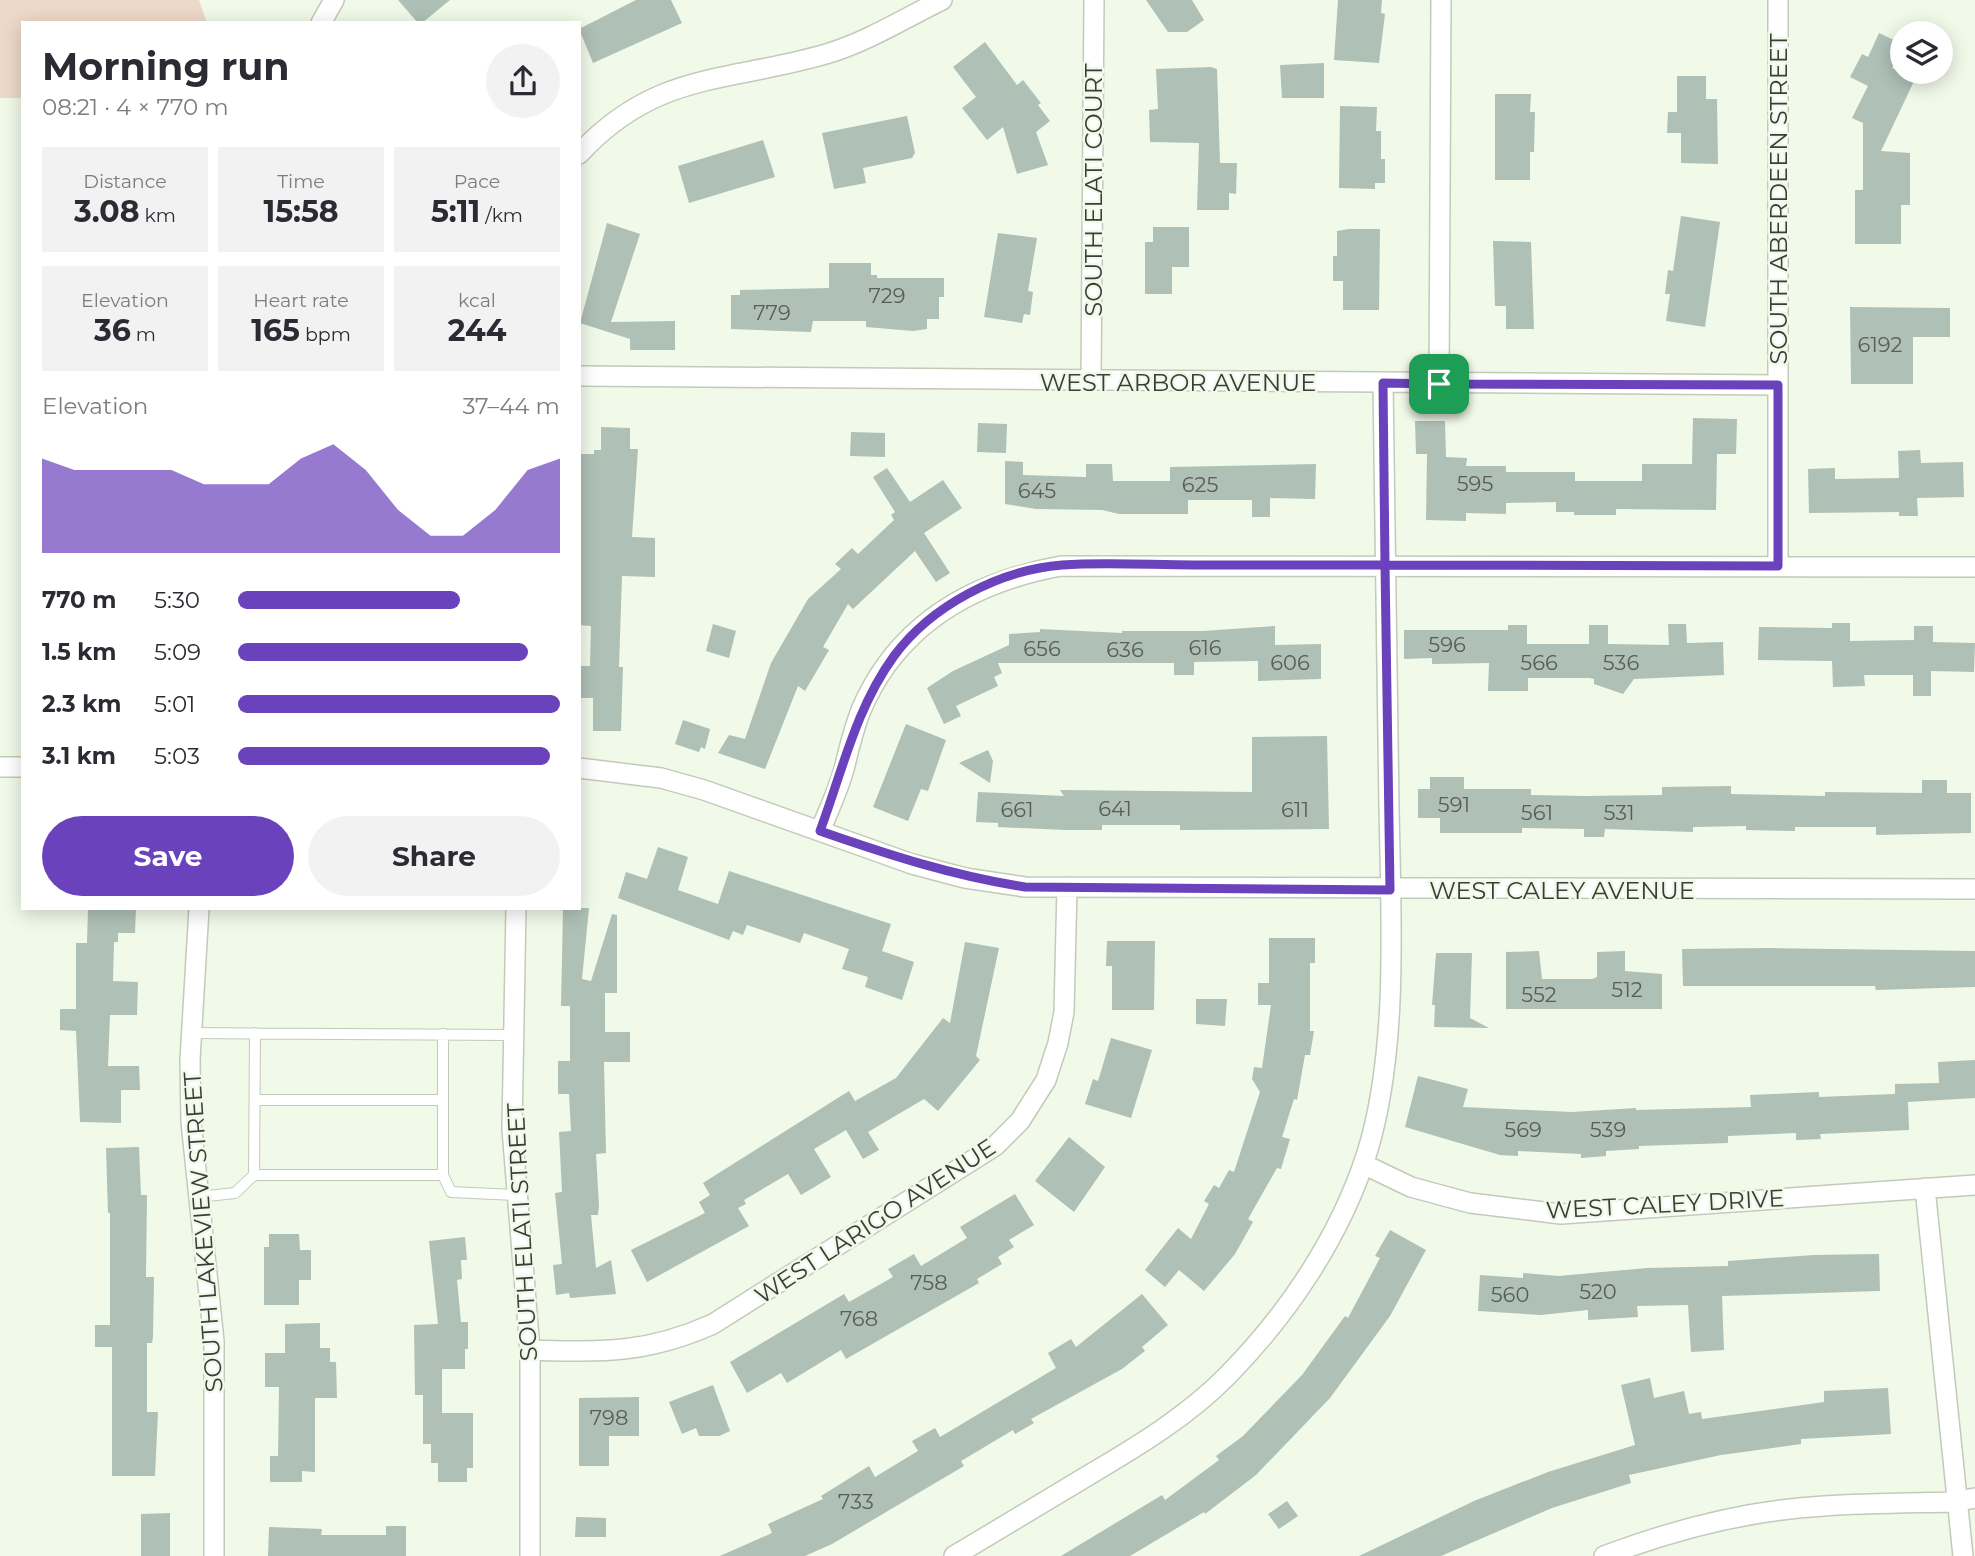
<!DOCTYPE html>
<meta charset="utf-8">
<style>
:root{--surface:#fff;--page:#f2f2f3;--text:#2b2b33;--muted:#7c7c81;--accent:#6a43bc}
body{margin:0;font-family:Montserrat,sans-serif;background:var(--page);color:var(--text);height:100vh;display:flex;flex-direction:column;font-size:26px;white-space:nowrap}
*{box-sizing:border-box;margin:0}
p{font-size:23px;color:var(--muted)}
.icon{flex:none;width:38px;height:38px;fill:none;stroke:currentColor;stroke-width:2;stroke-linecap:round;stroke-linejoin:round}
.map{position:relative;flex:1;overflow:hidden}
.sheet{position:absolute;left:21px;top:21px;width:560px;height:889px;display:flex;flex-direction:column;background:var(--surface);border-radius:0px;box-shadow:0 4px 18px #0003}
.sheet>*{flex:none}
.buttons{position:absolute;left:1890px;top:21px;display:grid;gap:14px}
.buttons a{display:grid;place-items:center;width:63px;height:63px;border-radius:50%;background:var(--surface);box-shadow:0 4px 18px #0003;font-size:35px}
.pin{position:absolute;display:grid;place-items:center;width:60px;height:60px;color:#fff;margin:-30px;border-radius:14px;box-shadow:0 4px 10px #0006}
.round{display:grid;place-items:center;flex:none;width:74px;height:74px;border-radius:37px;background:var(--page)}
.head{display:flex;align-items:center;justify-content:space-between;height:119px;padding:0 21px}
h1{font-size:38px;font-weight:700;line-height:52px}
.figures{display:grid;grid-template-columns:repeat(3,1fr);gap:10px;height:119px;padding:7px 21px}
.figures div{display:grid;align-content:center;border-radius:0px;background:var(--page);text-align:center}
.figures b{font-size:30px;font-weight:700}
.figures small{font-size:19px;font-weight:400}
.figures p{font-size:19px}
.chart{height:196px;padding:14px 21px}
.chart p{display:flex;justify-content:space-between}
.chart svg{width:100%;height:126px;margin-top:7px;fill:var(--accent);opacity:.7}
.cta{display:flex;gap:14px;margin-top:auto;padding:14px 21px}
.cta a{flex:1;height:80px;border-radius:42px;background:var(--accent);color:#fff;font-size:28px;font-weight:700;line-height:80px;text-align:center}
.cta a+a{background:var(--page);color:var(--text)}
ul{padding:0 21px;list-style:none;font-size:23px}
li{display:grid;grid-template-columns:112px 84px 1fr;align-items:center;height:52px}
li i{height:18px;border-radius:9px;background:var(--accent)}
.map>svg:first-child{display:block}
.green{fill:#edd9c9}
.building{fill:#afc0b6}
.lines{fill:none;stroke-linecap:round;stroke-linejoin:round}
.service-casing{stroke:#c2caba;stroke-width:12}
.minor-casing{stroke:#c2caba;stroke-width:22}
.service{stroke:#fff;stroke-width:10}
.minor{stroke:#fff;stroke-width:19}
.route-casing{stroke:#fff;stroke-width:14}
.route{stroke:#6a43bc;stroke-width:9}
.labels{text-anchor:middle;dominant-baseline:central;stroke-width:5;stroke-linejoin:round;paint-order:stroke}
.number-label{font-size:21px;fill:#585e58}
.street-label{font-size:24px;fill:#3b3e38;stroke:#f1f9e9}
</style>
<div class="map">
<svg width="1975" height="1556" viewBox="0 0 1975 1556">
<rect width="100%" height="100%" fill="#f1f9e9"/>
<path class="green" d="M 0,0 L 199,0 L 207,23 L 23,23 L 23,98 L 0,98 Z"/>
<path class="building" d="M 398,0 L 450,0 L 422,23 L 418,23 Z
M 636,0 L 671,0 L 682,23 L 593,63 L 579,29 Z
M 1146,0 L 1192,0 L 1204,20 L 1187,32 L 1168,32 Z
M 1338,0 L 1382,0 L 1381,13 L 1385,14 L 1379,63 L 1334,60 Z
M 1879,33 L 1902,44 L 1892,68 L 1915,79 L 1881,151 L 1910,153 L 1910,205 L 1901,205 L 1901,244 L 1855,244 L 1855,190 L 1863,190 L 1863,123 L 1852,118 L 1868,86 L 1850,77 L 1862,54 L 1868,57 Z
M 985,42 L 1017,85 L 1023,80 L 1041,103 L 1038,105 L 1050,121 L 1036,132 L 1048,165 L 1017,174 L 1003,127 L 987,140 L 962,108 L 976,97 L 953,67 Z
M 1324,63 L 1324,98 L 1282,98 L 1280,65 Z
M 1211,67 L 1217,69 L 1220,163 L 1237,163 L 1236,194 L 1229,193 L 1229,210 L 1197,210 L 1199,143 L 1150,142 L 1149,110 L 1158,109 L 1156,69 Z
M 1677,76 L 1706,76 L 1706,99 L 1717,99 L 1718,164 L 1681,163 L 1681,133 L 1667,133 L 1668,112 L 1677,112 Z
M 1495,94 L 1531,94 L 1530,112 L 1535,112 L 1534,152 L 1530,152 L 1530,180 L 1495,180 Z
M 1340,106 L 1377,107 L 1376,131 L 1381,131 L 1381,159 L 1385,159 L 1385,183 L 1375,183 L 1375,189 L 1339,188 Z
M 907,116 L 915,153 L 912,158 L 863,168 L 866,183 L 834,189 L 822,133 Z
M 763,140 L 775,177 L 689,203 L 678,166 Z
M 1681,216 L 1720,222 L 1705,327 L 1666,321 L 1670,294 L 1665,294 L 1668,270 L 1673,271 Z
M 607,223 L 640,234 L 611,322 L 675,321 L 675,350 L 630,350 L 630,339 L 580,323 Z
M 1153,227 L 1189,227 L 1189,267 L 1172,267 L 1172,294 L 1145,294 L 1145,242 L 1153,242 Z
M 1349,229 L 1380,229 L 1379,310 L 1343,310 L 1343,281 L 1333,281 L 1333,256 L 1337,256 L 1337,231 Z
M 998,233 L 1037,238 L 1028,291 L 1033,292 L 1030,315 L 1024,314 L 1022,323 L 984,317 Z
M 1493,241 L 1531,242 L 1534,329 L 1506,329 L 1506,306 L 1495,306 Z
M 829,263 L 871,263 L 871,275 L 877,275 L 877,278 L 944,278 L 944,297 L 939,297 L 939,319 L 927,319 L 927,329 L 913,331 L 866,327 L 866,321 L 813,321 L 811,332 L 731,329 L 731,295 L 740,295 L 740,290 L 829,288 Z
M 1850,307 L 1950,308 L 1950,337 L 1913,337 L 1913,384 L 1851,384 Z
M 1693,418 L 1737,419 L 1736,454 L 1717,454 L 1716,510 L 1616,509 L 1616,515 L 1574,515 L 1574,512 L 1556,512 L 1556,502 L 1506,503 L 1506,514 L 1466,513 L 1466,521 L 1426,520 L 1427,454 L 1416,454 L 1415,421 L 1445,421 L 1446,457 L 1467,458 L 1466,466 L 1506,466 L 1506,472 L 1575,472 L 1575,481 L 1642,481 L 1642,464 L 1692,464 Z
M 978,423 L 1007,424 L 1006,453 L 977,452 Z
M 601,427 L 630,428 L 630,449 L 638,449 L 632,537 L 655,538 L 655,577 L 622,576 L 619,667 L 623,667 L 621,731 L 593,731 L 593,698 L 579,698 L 579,666 L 590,666 L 591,626 L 579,625 L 579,454 L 594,454 L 594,450 L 601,450 Z
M 851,432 L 885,433 L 885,457 L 850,456 Z
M 1920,450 L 1921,463 L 1963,462 L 1964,497 L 1917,498 L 1918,516 L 1899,516 L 1899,512 L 1809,513 L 1808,469 L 1835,468 L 1835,479 L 1899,478 L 1898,451 Z
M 1005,461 L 1023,462 L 1023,475 L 1086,477 L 1086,464 L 1112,464 L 1113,481 L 1170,481 L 1170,467 L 1316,464 L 1315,499 L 1270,498 L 1270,517 L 1252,517 L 1252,500 L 1188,500 L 1188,514 L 1119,514 L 1102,510 L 1036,509 L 1005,504 Z
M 887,468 L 910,502 L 943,480 L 962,508 L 924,533 L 950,573 L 936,582 L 915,551 L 853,609 L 848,604 L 823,647 L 829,650 L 805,691 L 798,686 L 765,769 L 718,753 L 729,735 L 745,739 L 771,663 L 808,599 L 841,569 L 835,564 L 852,548 L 858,554 L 894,520 L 891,515 L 895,512 L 873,477 Z
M 1832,623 L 1850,623 L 1850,641 L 1914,640 L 1914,626 L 1933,626 L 1933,642 L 1975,643 L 1974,672 L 1931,671 L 1931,696 L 1913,696 L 1913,675 L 1864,675 L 1865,686 L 1833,687 L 1832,661 L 1758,660 L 1759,627 L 1832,628 Z
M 713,624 L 736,631 L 729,658 L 706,651 Z
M 1668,624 L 1686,624 L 1687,643 L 1723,642 L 1724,675 L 1634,679 L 1623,694 L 1594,684 L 1594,679 L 1589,678 L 1528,678 L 1528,691 L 1488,691 L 1489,663 L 1432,664 L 1432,658 L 1404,659 L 1404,630 L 1508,630 L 1508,625 L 1527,625 L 1527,644 L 1589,644 L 1589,625 L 1608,625 L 1608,644 L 1669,645 Z
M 1275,626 L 1275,645 L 1321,644 L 1321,679 L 1258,681 L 1258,661 L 1194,662 L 1194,675 L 1174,675 L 1174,663 L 998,663 L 1002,673 L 994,677 L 998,686 L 956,706 L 961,716 L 944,724 L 927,688 L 953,671 L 1009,645 L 1009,634 L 1040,632 L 1040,629 L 1122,633 L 1122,631 L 1203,631 Z
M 683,720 L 710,729 L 705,749 L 701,747 L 699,752 L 675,744 Z
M 906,724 L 946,740 L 928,791 L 921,789 L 908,821 L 873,807 Z
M 1327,736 L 1329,829 L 1180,830 L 1180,825 L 1102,825 L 1102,830 L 1065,830 L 998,827 L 998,823 L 976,822 L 978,792 L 1064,796 L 1060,790 L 1252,792 L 1252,737 Z
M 988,750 L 993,761 L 990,783 L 959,763 Z
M 1430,777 L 1464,777 L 1464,789 L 1531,789 L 1531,795 L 1584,796 L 1662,795 L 1662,787 L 1731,786 L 1731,794 L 1825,796 L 1825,792 L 1922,793 L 1922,780 L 1947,780 L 1947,793 L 1971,793 L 1971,833 L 1876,835 L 1876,827 L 1795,827 L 1795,831 L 1746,830 L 1746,826 L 1693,827 L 1693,832 L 1605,829 L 1604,837 L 1584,837 L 1584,829 L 1522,828 L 1522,833 L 1440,833 L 1440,818 L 1418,818 L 1418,789 L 1430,789 Z
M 658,847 L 688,857 L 678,890 L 718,904 L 729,871 L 891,924 L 882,951 L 914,962 L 902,1000 L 865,987 L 868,977 L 842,969 L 849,949 L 804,933 L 800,943 L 747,925 L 743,935 L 733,931 L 729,940 L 618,898 L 626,872 L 647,879 Z
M 88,908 L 136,908 L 135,933 L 118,933 L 118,942 L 114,942 L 113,981 L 138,982 L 137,1015 L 110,1015 L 108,1066 L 139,1066 L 140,1090 L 121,1090 L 121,1123 L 80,1122 L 76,1031 L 60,1030 L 60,1009 L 76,1009 L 76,943 L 87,943 Z
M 563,908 L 589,908 L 582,979 L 591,981 L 612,914 L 617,915 L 617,993 L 605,993 L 605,1032 L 630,1032 L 630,1062 L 604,1062 L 606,1153 L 596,1154 L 599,1206 L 598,1215 L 591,1215 L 596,1268 L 611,1260 L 616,1294 L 570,1298 L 569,1293 L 556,1295 L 553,1265 L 562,1264 L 555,1193 L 562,1192 L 559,1132 L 571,1131 L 569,1094 L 558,1094 L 558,1061 L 570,1061 L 570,1006 L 561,1006 Z
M 1269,938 L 1315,938 L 1315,963 L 1310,963 L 1310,1031 L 1314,1031 L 1310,1055 L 1305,1055 L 1297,1100 L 1294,1099 L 1282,1137 L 1290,1139 L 1281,1169 L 1277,1168 L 1248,1219 L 1253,1222 L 1235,1254 L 1204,1291 L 1179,1270 L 1165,1287 L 1145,1270 L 1178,1228 L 1191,1239 L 1209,1204 L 1204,1201 L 1214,1185 L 1219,1188 L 1229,1170 L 1234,1172 L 1260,1092 L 1252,1079 L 1254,1067 L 1262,1068 L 1271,1005 L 1258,1005 L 1258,983 L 1269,983 Z
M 1107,941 L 1155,941 L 1154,1010 L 1112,1010 L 1112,966 L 1106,966 Z
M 965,942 L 999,948 L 976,1056 L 980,1060 L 938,1111 L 924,1099 L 868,1132 L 879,1150 L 863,1159 L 846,1130 L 814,1149 L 831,1177 L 801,1195 L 788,1174 L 744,1200 L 746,1204 L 738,1208 L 749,1226 L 647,1282 L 631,1250 L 705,1213 L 699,1202 L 710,1195 L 703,1183 L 849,1091 L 855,1101 L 896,1078 L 943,1018 L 950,1023 Z
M 1769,948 L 1975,951 L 1975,987 L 1876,990 L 1875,986 L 1683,986 L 1682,949 Z
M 1539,951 L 1542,979 L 1592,979 L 1597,977 L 1597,952 L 1625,951 L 1625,971 L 1662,974 L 1662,1009 L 1506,1009 L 1506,952 Z
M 1436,953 L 1472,953 L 1470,1018 L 1489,1028 L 1434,1027 L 1435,1005 L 1432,1005 Z
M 1196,999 L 1227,999 L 1225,1026 L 1196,1024 Z
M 1111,1038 L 1152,1050 L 1131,1118 L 1085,1104 L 1093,1079 L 1098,1081 Z
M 1975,1060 L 1975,1098 L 1908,1102 L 1909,1130 L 1820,1134 L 1821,1139 L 1796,1140 L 1796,1133 L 1728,1136 L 1728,1143 L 1639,1146 L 1639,1149 L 1606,1151 L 1606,1156 L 1581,1158 L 1581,1154 L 1518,1151 L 1518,1156 L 1500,1155 L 1405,1127 L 1418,1076 L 1468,1089 L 1463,1107 L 1572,1112 L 1636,1108 L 1636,1110 L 1751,1107 L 1750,1095 L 1819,1092 L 1819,1097 L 1895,1094 L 1895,1084 L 1939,1083 L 1938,1062 Z
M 1069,1137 L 1105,1167 L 1074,1212 L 1035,1181 Z
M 139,1147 L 141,1195 L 147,1195 L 146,1277 L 154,1277 L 153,1337 L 152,1343 L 147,1343 L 147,1412 L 158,1412 L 155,1476 L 112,1476 L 112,1347 L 95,1347 L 95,1325 L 110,1325 L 110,1213 L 108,1213 L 106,1148 Z
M 1015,1194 L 1034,1225 L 1009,1240 L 1014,1247 L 998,1257 L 1002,1264 L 977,1279 L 979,1283 L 846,1359 L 841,1350 L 787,1383 L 781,1373 L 747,1393 L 730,1362 L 844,1294 L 849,1302 L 893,1277 L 888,1269 L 914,1254 L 921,1266 L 967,1238 L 960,1227 Z
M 1390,1230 L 1426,1250 L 1390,1316 L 1330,1398 L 1256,1475 L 1205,1514 L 1204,1512 L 1130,1556 L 1061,1556 L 1162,1495 L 1165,1500 L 1219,1460 L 1216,1456 L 1243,1436 L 1302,1375 L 1345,1316 L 1348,1318 L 1380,1258 L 1375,1256 Z
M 269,1234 L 299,1234 L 300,1250 L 311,1250 L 311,1280 L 299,1280 L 299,1305 L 264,1305 L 264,1247 L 269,1247 Z
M 465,1237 L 467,1260 L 461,1260 L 462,1279 L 457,1280 L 461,1322 L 468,1322 L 468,1349 L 465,1349 L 465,1369 L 442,1369 L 442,1413 L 473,1413 L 473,1468 L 467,1468 L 467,1482 L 438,1482 L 438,1463 L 431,1463 L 431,1444 L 423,1444 L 423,1395 L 415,1395 L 414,1325 L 438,1324 L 429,1241 Z
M 1879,1254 L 1880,1291 L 1722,1296 L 1724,1350 L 1691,1352 L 1688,1305 L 1637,1306 L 1638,1317 L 1588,1320 L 1588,1310 L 1541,1315 L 1478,1311 L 1480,1275 L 1523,1278 L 1523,1273 L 1558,1276 L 1647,1268 L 1728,1266 L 1728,1261 L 1814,1255 Z
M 1142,1294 L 1168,1325 L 1142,1347 L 1145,1351 L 1122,1369 L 1031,1419 L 1034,1423 L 1015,1434 L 1013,1430 L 961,1461 L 964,1466 L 832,1544 L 805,1556 L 720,1556 L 772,1533 L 768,1524 L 823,1499 L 821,1496 L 869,1466 L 875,1477 L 918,1451 L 912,1441 L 935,1428 L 940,1437 L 1056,1368 L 1048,1353 L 1071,1339 L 1076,1347 Z
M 320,1323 L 320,1348 L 330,1348 L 330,1362 L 336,1362 L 337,1398 L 315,1398 L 315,1472 L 302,1471 L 302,1482 L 270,1482 L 270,1456 L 278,1456 L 279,1387 L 265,1387 L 265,1353 L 285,1353 L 285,1324 Z
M 1650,1378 L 1654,1398 L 1684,1391 L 1689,1414 L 1701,1412 L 1702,1419 L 1824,1402 L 1824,1391 L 1888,1388 L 1891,1434 L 1801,1439 L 1801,1444 L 1721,1455 L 1629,1475 L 1631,1483 L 1552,1508 L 1441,1556 L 1359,1556 L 1474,1501 L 1548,1472 L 1635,1445 L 1621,1385 Z
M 713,1385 L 730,1431 L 719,1436 L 699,1436 L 696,1428 L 682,1434 L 669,1402 Z
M 639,1397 L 639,1436 L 609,1436 L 609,1466 L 579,1466 L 579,1398 Z
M 1287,1501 L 1298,1516 L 1279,1529 L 1268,1514 Z
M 170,1513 L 170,1556 L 141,1556 L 141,1514 Z
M 576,1517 L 606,1518 L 606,1537 L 575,1537 Z
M 386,1526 L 406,1526 L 406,1556 L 268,1556 L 269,1527 L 322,1529 L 321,1535 L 386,1535 Z"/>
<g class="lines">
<g class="service-casing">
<path id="service" d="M 192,1033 L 514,1035
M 255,1100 L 443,1100
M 254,1175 L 255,1033
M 443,1175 L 443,1034
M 198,1197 L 235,1193 L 254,1175 L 443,1175 L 451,1192 L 518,1195"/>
</g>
<g class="minor-casing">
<path id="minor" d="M 321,23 L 334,0
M 579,154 C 656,71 726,83 826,54 C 867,42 903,19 942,0
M 579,376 L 1778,385
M 1091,381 L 1094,0
M 1439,384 L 1441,0
M 1778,566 L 1778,0
M 0,767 L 23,767
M 579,768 L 661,778 L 704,790 L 912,864 L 965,878 L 1025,887 L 1975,889
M 820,831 C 829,809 841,785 846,761 C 850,744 855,726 861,710 C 898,624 973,582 1061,566 L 1975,567
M 199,908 L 190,1060 L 191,1122 L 214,1341 L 214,1556
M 516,908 L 512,1129 L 530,1350 L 530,1556
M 1363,1164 L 1411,1187 L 1470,1203 L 1561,1214 L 1975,1185
M 1925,1188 L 1963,1556
M 530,1350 C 602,1352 646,1354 713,1324 L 995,1146 L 1020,1121 L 1046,1080 L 1058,1043 L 1064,1012 L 1067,887
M 954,1556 C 999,1529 1044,1502 1089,1475 C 1138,1446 1188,1416 1228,1375 C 1288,1314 1339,1238 1366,1156 C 1399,1053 1391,917 1389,809 C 1387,667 1385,525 1383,383
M 1604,1556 C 1673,1530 1750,1510 1824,1506 C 1867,1503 1910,1503 1953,1502 L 1975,1498"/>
</g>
<use href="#service" class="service"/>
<use href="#minor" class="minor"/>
</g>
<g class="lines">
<g class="route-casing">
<path id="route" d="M 1439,384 L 1383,383 L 1385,565 C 1322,565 1258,565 1194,565 C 1151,565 1105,562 1062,565 C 999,570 931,606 894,656 C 856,708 842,772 820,831 C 889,855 954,876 1025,887 L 1390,890 L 1385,565 L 1778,566 L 1778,385 L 1439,384"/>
</g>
<use href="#route" class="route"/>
</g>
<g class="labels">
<g class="number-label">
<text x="887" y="295">729</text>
<text x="772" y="312">779</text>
<text x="1880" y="344">6192</text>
<text x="1475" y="483">595</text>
<text x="1200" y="484">625</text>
<text x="1037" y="490">645</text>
<text x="1447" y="644">596</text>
<text x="1205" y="647">616</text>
<text x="1042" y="648">656</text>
<text x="1125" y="649">636</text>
<text x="1290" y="662">606</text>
<text x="1539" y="662">566</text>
<text x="1621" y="662">536</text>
<text x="1454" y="804">591</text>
<text x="1115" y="808">641</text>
<text x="1017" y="809">661</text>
<text x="1295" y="809">611</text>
<text x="1537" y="812">561</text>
<text x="1619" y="812">531</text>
<text x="1627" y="989">512</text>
<text x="1539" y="994">552</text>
<text x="1523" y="1129">569</text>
<text x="1608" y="1129">539</text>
<text x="929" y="1282">758</text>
<text x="1598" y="1291">520</text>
<text x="1510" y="1294">560</text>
<text x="859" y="1318">768</text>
<text x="609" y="1417">798</text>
<text x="856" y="1501">733</text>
</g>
<g class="street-label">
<text transform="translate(1093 190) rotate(-90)">SOUTH ELATI COURT</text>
<text transform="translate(1778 199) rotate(-90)">SOUTH ABERDEEN STREET</text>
<text x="1178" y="382">WEST ARBOR AVENUE</text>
<text x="1562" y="890">WEST CALEY AVENUE</text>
<text transform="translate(1665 1204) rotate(-3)">WEST CALEY DRIVE</text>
<text transform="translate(875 1221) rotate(-33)">WEST LARIGO AVENUE</text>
<text transform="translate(203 1232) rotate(-94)">SOUTH LAKEVIEW STREET</text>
<text transform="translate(522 1232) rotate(-93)">SOUTH ELATI STREET</text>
</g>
</g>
</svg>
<div class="buttons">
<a><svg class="icon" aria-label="layers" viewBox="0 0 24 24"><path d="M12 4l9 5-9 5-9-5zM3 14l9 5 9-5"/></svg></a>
</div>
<div class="pin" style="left:1439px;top:384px;background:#1e9e55"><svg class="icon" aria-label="arrive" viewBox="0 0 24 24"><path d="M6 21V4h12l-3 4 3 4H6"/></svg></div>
<section class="sheet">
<div class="head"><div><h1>Morning run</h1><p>08:21 · 4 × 770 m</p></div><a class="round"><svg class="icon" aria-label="share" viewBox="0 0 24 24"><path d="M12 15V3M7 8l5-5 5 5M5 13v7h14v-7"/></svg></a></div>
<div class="figures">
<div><p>Distance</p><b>3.08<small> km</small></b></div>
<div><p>Time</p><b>15:58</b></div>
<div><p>Pace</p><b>5:11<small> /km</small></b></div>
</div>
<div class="figures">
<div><p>Elevation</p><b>36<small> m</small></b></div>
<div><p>Heart rate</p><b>165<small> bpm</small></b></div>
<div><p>kcal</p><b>244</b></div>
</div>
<div class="chart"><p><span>Elevation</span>37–44 m</p>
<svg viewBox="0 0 160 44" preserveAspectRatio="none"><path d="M0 44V11L10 15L20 15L30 15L40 15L50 20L60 20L70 20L80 11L90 6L100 15L110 29L120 38L130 38L140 29L150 15L160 11V44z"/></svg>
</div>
<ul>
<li><b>770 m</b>5:30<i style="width:69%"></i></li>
<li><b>1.5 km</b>5:09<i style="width:90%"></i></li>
<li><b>2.3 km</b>5:01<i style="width:100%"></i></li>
<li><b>3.1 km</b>5:03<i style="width:97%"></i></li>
</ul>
<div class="cta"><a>Save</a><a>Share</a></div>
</section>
</div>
